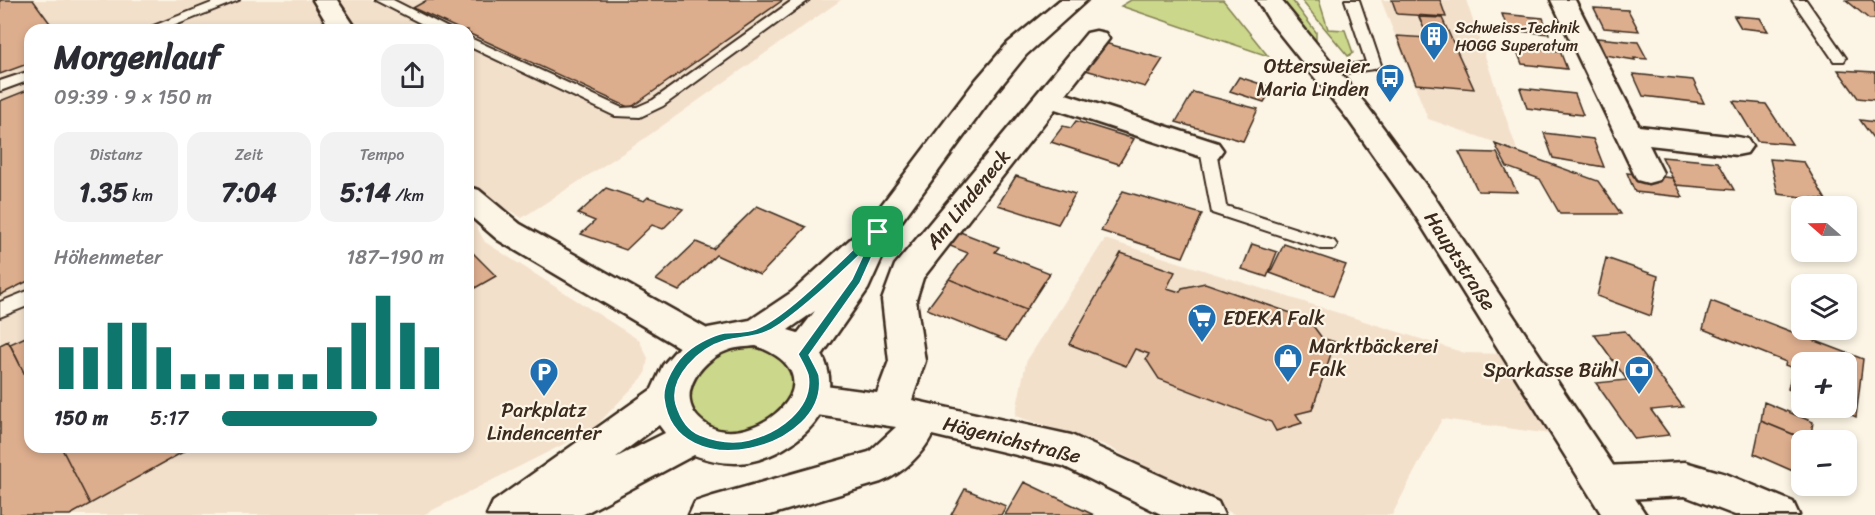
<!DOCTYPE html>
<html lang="de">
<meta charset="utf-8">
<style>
:root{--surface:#fff;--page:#f2f2f3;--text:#2b2b33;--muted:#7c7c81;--accent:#0f766e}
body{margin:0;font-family:Sriracha,sans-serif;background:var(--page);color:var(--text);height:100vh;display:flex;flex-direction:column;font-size:22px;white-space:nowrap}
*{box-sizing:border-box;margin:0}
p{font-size:20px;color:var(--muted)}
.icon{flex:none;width:33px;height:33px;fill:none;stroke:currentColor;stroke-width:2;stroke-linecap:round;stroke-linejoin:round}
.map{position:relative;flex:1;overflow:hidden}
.sheet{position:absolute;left:24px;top:24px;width:450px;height:429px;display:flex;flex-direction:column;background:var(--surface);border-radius:18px;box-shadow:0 3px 9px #0003}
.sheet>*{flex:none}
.needle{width:39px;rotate:290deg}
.controls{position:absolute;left:1791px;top:196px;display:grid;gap:12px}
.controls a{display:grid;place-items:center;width:66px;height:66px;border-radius:12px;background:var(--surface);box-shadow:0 3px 9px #0003;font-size:30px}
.pin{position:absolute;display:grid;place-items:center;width:51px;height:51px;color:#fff;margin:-26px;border-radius:12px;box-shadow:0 3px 9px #0006}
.round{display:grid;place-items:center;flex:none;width:63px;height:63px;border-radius:18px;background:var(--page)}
.overview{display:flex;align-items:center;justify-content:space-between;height:102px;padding:0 30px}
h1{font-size:33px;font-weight:700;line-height:45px}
.stats{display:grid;grid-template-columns:repeat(3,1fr);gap:9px;height:102px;padding:6px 30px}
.stats div{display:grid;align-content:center;border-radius:15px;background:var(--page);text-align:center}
.stats b{font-size:26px;font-weight:700}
.stats small{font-size:16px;font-weight:400}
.stats p{font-size:16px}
.chart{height:168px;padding:12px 30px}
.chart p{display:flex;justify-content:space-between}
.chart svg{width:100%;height:108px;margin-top:6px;stroke:var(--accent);stroke-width:6}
ul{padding:0 30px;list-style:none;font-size:20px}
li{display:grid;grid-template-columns:96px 72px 1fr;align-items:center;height:45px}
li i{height:15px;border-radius:8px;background:var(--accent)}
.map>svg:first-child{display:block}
.built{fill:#f3e0cb}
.green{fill:#cbd78a;stroke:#838054;stroke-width:1.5}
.building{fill:#ddae8e;stroke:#3b2a1e;stroke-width:1.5}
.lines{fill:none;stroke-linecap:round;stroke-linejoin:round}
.service-casing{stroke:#3b2a1e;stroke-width:4}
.minor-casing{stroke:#3b2a1e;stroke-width:5}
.tertiary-casing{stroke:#3b2a1e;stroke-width:5}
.secondary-casing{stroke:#3b2a1e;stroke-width:5}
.service{fill:#fcf5e5;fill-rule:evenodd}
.minor{fill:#fcf5e5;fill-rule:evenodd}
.tertiary{fill:#fcf5e5;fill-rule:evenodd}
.secondary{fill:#fcf5e5;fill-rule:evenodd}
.route{fill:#0f766e;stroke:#fff;stroke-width:1.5;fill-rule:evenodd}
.labels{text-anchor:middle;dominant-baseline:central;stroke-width:4.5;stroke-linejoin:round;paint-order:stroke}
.far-poi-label{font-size:16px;fill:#3b2a1e;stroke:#fcf5e5;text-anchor:start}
.poi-label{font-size:20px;fill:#3b2a1e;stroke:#fcf5e5;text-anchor:end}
.street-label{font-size:20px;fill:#3b2a1e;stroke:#fcf5e5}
</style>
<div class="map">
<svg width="1875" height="515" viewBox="0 0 1875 515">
<rect width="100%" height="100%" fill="#fcf5e5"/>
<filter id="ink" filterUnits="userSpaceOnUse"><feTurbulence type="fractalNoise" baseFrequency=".0167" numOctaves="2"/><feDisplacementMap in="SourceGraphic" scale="12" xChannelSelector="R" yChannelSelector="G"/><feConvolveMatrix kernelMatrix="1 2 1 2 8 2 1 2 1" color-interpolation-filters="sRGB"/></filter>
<g filter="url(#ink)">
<path class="built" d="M 0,0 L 841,0 L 631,148 L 522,218 L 468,186 L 468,30 L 30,30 L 30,447 L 468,447 L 468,211 L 485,242 L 639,340 L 648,358 L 645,375 L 592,430 L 423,515 L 0,515 Z
M 1381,0 L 1466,0 L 1517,150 L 1428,119 Z
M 1105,239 L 1465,353 L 1507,354 L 1557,435 L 1442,419 L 1392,515 L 1235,515 L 1105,445 L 1015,416 L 1026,362 Z"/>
<path class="green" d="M 1131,0 L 1223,0 L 1268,56 L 1121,6 Z
M 1281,0 L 1292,0 L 1316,32 L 1316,44 Z
M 1301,0 L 1319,0 L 1328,29 L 1345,30 L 1353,53 L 1348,56 Z
M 737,348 C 841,344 781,456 711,427 C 681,414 684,379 707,361 C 716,354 727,351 737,348 Z"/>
<path class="building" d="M 0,0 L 33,0 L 55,30 L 30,30 L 30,63 L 0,74 Z
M 427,0 L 783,0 L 630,108 L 468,33 L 468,30 L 461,30 L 413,8 Z
M 1392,0 L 1440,0 L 1446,17 L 1397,14 Z
M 1846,0 L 1872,0 L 1875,3 L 1875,19 L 1869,19 Z
M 1594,8 L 1628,10 L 1639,31 L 1604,28 Z
M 1502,14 L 1543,18 L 1549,34 L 1508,30 Z
M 1734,16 L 1760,18 L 1768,31 L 1741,28 Z
M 1419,17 L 1442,18 L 1474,89 L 1416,84 L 1397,36 L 1428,38 Z
M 1597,38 L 1638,42 L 1647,59 L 1634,58 L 1635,60 L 1605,55 Z
M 1101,42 L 1163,59 L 1145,87 L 1082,69 Z
M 1515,46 L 1560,51 L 1567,69 L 1522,64 Z
M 1838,70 L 1875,72 L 1875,100 L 1858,98 Z
M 1633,74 L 1693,80 L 1704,103 L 1643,96 Z
M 1239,77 L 1273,88 L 1264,102 L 1230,91 Z
M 1520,88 L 1575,94 L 1583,115 L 1527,108 Z
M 30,89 L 30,280 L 0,295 L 0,101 Z
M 1193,92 L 1258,109 L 1243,141 L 1176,122 Z
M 1733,101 L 1766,104 L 1792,144 L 1757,141 Z
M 1860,120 L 1875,122 L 1875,141 Z
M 1076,121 L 1134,139 L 1119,164 L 1051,142 L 1063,126 L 1071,128 Z
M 1544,133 L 1593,139 L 1604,167 L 1553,158 Z
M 1495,144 L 1598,181 L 1621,214 L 1560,214 L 1540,179 L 1507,167 Z
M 1459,152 L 1497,153 L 1517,192 L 1478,191 Z
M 1662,157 L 1718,162 L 1734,190 L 1676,185 Z
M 1770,159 L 1804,162 L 1826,200 L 1778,194 Z
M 1627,173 L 1673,178 L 1683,197 L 1635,192 Z
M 1016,176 L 1075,194 L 1058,224 L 998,205 Z
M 606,188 L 644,201 L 648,197 L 683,209 L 663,229 L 652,225 L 626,250 L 581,234 L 595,221 L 578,214 Z
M 1123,191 L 1202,214 L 1183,257 L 1101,231 Z
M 757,206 L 806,227 L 760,275 L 716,255 L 679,291 L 656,280 L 696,242 L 713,249 Z
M 955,230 L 999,247 L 995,252 L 1050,273 L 1026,310 L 949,279 L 968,253 L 945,244 Z
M 1252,244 L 1277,252 L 1267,277 L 1242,269 Z
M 1284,244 L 1346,265 L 1333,296 L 1270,273 Z
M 468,248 L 496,276 L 468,292 Z
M 1121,253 L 1175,272 L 1167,288 L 1180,292 L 1182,288 L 1205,283 L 1308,319 L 1322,338 L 1335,342 L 1312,410 L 1296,414 L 1302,423 L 1276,431 L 1271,422 L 1159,379 L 1146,359 L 1149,354 L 1135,349 L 1126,366 L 1069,344 Z
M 1606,258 L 1658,276 L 1651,316 L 1597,296 Z
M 949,279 L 1026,310 L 1006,341 L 927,309 Z
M 1711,301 L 1863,359 L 1856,417 L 1835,408 L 1846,408 L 1846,363 L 1802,363 L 1802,395 L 1788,389 L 1793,368 L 1785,365 L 1786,362 L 1703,329 Z
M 1625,331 L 1683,407 L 1651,410 L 1669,435 L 1635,439 L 1596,383 L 1627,380 L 1594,334 Z
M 30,335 L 30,385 L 10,344 Z
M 8,341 L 30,385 L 30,447 L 61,447 L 90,504 L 70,515 L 0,515 L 0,345 Z
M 1764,402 L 1813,422 L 1810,441 L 1761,421 Z
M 1761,421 L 1809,441 L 1802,441 L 1802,475 L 1754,454 Z
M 61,447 L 192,447 L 90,504 Z
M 1024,482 L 1094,515 L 1005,515 Z
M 965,489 L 1006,506 L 1001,515 L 951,515 Z"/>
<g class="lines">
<g class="service-casing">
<path id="service" d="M 219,0 L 239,0 L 163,30 L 143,30 Z
M 375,0 L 393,0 L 452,30 L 434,30 Z
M 793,0 L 809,0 L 663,106 L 640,117 L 615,116 L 468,46 L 468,37 L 622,108 L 637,107 L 653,100 Z
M 1345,0 L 1359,0 L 1381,65 L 1374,69 L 1323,76 L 1321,73 L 1323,70 L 1366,62 Z
M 1792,0 L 1806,0 L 1846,58 L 1844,61 L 1834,61 Z
M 30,71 L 30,80 L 0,91 L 0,81 Z
M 1208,145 L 1216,150 L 1226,206 L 1334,241 L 1337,245 L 1334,249 L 1322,249 L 1212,213 L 1200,150 Z
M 30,290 L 30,305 L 0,317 L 0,302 Z"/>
</g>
<g class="minor-casing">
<path id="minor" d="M 313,0 L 337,0 L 357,30 L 331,30 Z
M 1551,0 L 1575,0 L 1639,126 L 1737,137 L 1747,139 L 1752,146 L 1747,153 L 1737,155 L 1649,145 L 1663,173 L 1659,180 L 1648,183 L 1637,180 Z
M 1096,31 L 1105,33 L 1109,39 L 1066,94 L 1218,143 L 1223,150 L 1218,157 L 1208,159 L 1055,109 L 923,278 L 916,300 L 925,361 L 912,400 L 1071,435 L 1218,502 L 1224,515 L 1163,515 L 1063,466 L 932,435 C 922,455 902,474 881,482 L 770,515 L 689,515 L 695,502 L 710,497 L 869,452 L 896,427 L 810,414 L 797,410 L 791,399 L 797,388 L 810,384 L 877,393 L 889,361 L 882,300 L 895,265 L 1087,33 Z
M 468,187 L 479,190 L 520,224 L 718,335 L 723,345 L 718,355 L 705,359 L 692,355 L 498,240 L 468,214 Z
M 1685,462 L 1726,474 L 1793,502 L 1799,515 L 1735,515 L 1685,496 L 1605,500 L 1591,495 L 1585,483 L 1591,471 L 1605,466 Z"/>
</g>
<g class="tertiary-casing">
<path id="tertiary" d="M 1257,0 L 1281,0 L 1367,106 L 1433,195 L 1646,515 L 1602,515 L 1411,209 L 1347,118 L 1271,23 Z"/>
</g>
<g class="secondary-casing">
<path id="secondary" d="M 1060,0 L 1087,0 L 1026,55 L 996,92 L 885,244 L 887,247 L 868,289 L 822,355 C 849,406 796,453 748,462 C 729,465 711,461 694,455 L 582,515 L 487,515 L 493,502 L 652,389 L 663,365 L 683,342 L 708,328 L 750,320 L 792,292 L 867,224 L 976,80 L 1008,43 ZM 815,311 L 798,333 L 788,330 ZM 756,346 C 846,378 751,453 707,425 C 671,402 697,361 729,350 C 737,347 747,347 756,346 ZM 659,425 L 665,433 L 615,458 Z"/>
</g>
<use href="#service" class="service"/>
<use href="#minor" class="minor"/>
<use href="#tertiary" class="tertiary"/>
<use href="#secondary" class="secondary"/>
</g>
</g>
<path class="route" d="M 875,229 L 883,232 L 860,283 L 809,355 C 812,361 817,369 819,375 C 831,450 675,488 664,399 C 662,384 676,360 688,351 C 696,344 713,335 724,333 C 734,332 747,333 756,329 C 789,316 846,255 875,229 ZM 866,249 L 852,279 L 798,354 C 801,360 806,368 808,375 C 814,409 777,433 749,440 C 733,444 715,441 700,435 C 687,430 680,417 676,404 C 669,377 700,348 724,341 C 747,335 759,339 780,324 C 811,302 838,275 866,249 Z"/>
<defs>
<g id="building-pin" transform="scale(1.5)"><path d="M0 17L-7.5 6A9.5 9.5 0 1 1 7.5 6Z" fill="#1f6fb2" stroke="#fcf5e5"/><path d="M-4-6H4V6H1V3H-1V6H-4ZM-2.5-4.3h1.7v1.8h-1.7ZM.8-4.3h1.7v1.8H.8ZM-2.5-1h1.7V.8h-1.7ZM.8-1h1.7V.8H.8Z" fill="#fff"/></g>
<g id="bus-pin" transform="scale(1.5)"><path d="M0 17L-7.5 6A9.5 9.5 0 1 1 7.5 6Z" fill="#1f6fb2" stroke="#fcf5e5"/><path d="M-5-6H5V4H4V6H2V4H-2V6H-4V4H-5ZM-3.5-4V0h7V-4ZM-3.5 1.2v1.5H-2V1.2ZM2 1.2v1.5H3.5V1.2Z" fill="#fff"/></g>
<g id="supermarket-pin" transform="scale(1.5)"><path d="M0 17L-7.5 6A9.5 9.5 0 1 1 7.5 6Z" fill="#1f6fb2" stroke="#fcf5e5"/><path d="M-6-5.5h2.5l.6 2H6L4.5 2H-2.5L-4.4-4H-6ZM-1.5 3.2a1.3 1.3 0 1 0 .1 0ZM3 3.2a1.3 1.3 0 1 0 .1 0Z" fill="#fff"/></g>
<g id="shop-pin" transform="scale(1.5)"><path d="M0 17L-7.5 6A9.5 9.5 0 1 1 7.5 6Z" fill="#1f6fb2" stroke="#fcf5e5"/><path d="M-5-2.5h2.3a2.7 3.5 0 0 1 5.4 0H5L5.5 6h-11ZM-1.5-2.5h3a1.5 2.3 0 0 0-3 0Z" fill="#fff"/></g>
<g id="bank-pin" transform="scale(1.5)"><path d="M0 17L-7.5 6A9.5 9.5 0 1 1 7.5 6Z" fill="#1f6fb2" stroke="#fcf5e5"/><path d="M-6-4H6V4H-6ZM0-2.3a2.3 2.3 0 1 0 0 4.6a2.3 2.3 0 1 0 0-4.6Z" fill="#fff"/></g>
<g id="parking-pin" transform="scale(1.5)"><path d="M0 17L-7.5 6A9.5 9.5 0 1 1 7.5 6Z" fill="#1f6fb2" stroke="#fcf5e5"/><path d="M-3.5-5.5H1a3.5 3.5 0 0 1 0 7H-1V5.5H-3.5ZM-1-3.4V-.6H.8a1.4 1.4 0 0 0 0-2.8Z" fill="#fff"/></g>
</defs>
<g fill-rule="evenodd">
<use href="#building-pin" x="1434" y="36"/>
<use href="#bus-pin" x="1390" y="78"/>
<use href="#supermarket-pin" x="1202" y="318"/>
<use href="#shop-pin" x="1288" y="358"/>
<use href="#bank-pin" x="1639" y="370"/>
<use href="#parking-pin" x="544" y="372"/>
</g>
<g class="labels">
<g class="far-poi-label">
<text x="1455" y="27">Schweiss-Technik<tspan x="1455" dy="18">HOGG Superatum</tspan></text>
</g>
<g class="poi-label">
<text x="1369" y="66">Ottersweier<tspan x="1369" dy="23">Maria Linden</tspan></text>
<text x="1223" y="318" text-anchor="start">EDEKA Falk</text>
<text x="1309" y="346" text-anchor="start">Marktbäckerei<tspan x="1309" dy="23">Falk</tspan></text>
<text x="1618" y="370">Sparkasse Bühl</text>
<text x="544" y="410" text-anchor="middle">Parkplatz<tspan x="544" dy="23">Lindencenter</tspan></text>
</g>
<g class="street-label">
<text transform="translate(968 199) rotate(-51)">Am Lindeneck</text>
<text transform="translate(1460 261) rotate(57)">Hauptstraße</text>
<text transform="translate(1012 440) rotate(14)">Hägenichstraße</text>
</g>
</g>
</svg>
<div class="controls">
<a><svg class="needle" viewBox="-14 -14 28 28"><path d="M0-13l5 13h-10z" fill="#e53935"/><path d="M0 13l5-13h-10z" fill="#7c7c81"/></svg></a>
<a><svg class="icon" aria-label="layers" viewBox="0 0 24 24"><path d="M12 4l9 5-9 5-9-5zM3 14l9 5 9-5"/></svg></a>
<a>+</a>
<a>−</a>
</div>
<div class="pin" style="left:878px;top:232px;background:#1e9e55"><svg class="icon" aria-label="arrive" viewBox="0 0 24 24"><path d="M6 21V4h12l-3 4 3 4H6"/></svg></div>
<section class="sheet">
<div class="overview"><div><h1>Morgenlauf</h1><p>09:39 · 9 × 150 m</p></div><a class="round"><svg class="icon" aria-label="share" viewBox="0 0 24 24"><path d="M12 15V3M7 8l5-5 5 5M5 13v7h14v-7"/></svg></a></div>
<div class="stats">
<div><p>Distanz</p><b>1.35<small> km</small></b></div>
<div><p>Zeit</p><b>7:04</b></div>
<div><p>Tempo</p><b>5:14<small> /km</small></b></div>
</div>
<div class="chart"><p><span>Höhenmeter</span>187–190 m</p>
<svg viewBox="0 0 160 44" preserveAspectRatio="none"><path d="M5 44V27M15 44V27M25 44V17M35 44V17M45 44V27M55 44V38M65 44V38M75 44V38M85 44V38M95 44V38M105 44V38M115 44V27M125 44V17M135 44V6M145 44V17M155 44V27"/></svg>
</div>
<ul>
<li><b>150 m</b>5:17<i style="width:70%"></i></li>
</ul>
</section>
</div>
